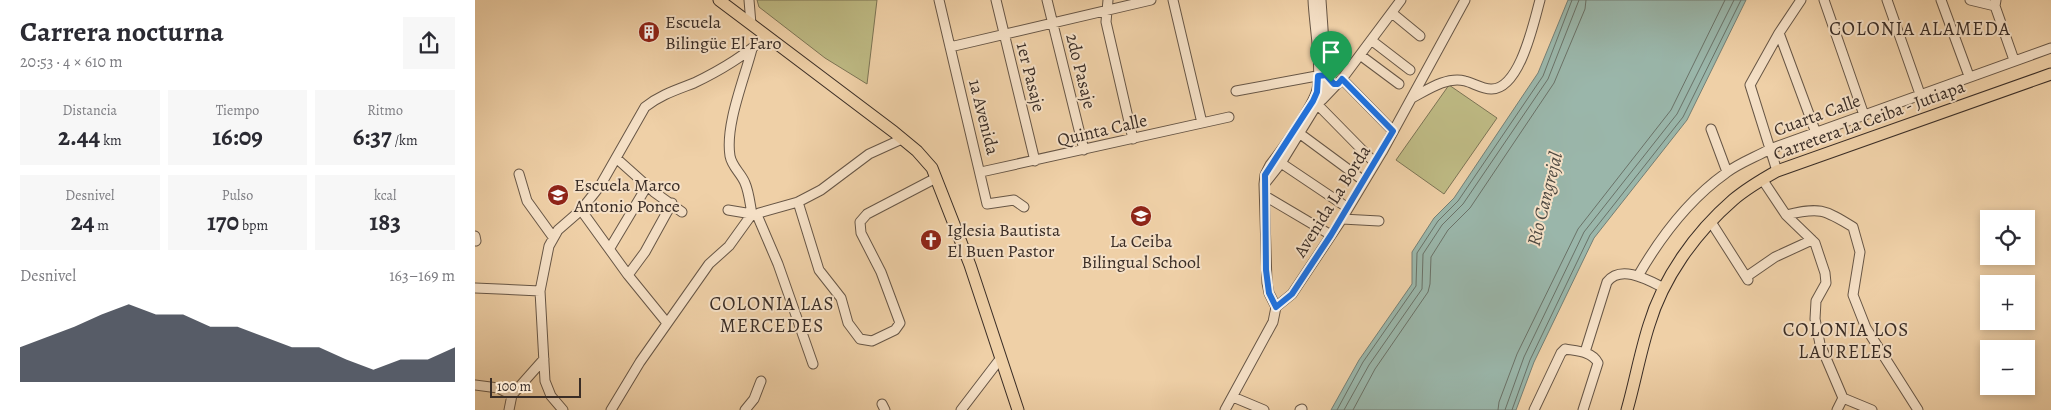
<!DOCTYPE html>
<html lang="es">
<meta charset="utf-8">
<style>
:root{--surface:#fff;--page:#f7f7f7;--text:#2b2b33;--muted:#7c7c81;--accent:#111827}
body{margin:0;font-family:Alegreya,serif;background:var(--page);color:var(--text);height:100vh;display:flex;flex-direction:column;font-size:19px;white-space:nowrap}
*{box-sizing:border-box;margin:0}
p{font-size:16px;color:var(--muted)}
.icon{flex:none;width:28px;height:28px;fill:none;stroke:currentColor;stroke-width:2;stroke-linecap:round;stroke-linejoin:round}
.map{position:relative;flex:1;overflow:hidden}
.side{display:flex;flex-direction:column;background:var(--surface);width:475px}
.side>*{flex:none}
.controls{position:absolute;left:1505px;top:210px;display:grid;gap:10px}
.controls a{display:grid;place-items:center;width:55px;height:55px;border-radius:0px;background:var(--surface);box-shadow:0 2px 8px #0003;font-size:25px}
.scale{position:absolute;left:15px;bottom:12px;width:91px;box-sizing:border-box;padding-left:5px;border:2px solid #3a2d26;border-top:0;font-size:14px;line-height:18px;white-space:nowrap;color:#3a2d26;-webkit-text-stroke:4px #f5e0c6;paint-order:stroke}
.pin{position:absolute;display:grid;place-items:center;width:42px;height:42px;color:#fff;margin:-51px -21px;border-radius:50% 50% 50% 0;rotate:-45deg;box-shadow:0 0 5px #0007}
.pin .icon{rotate:45deg}
.round{display:grid;place-items:center;flex:none;width:52px;height:52px;border-radius:0px;background:var(--page)}
.head{display:flex;align-items:center;justify-content:space-between;height:85px;padding:0 20px}
h1{font-size:28px;font-weight:700;line-height:38px}
.figures{display:grid;grid-template-columns:repeat(3,1fr);gap:8px;height:85px;padding:5px 20px}
.figures div{display:grid;align-content:center;border-radius:0px;background:var(--page);text-align:center}
.figures b{font-size:25px;font-weight:700}
.figures small{font-size:14px;font-weight:400}
.figures p{font-size:14px}
.chart{height:140px;padding:10px 20px}
.chart p{display:flex;justify-content:space-between}
.chart svg{width:100%;height:90px;margin-top:5px;fill:var(--accent);opacity:.7}
main{display:flex;flex:1;min-height:0}
.map>svg:first-child{display:block}
.green{fill:#beba84;stroke:#7c7455}
.water{fill:#9ab6aa;stroke:#747f75}
.lines{fill:none;stroke-linecap:round;stroke-linejoin:round}
.shore{stroke:#6a7268;stroke-width:1}
.minor-casing{stroke:#675646;stroke-width:11}
.major-casing{stroke:#3a2d26;stroke-width:13}
.minor{stroke:#f5e0c6;stroke-width:9}
.major{stroke:#efd0a7;stroke-width:11}
.route-casing{stroke:#fff;stroke-width:10}
.route{stroke:#1a73e8;stroke-width:6}
.labels{text-anchor:middle;dominant-baseline:central;stroke-width:4;stroke-linejoin:round;paint-order:stroke}
.poi-label{font-size:18px;fill:#3a2d26;stroke:#f5e0c6;text-anchor:start}
.street-label{font-size:18px;fill:#3a2d26;stroke:#f5e0c6}
.neighbourhood-label{font-size:19px;letter-spacing:1px;fill:#3a2d26;stroke:#f5e0c6}
.water-label{font-size:19px;font-style:italic;fill:#4d4840;stroke:#f5e0c6}
</style>
<main>
<section class="side">
<div class="head"><div><h1>Carrera nocturna</h1><p>20:53 · 4 × 610 m</p></div><a class="round"><svg class="icon" aria-label="share" viewBox="0 0 24 24"><path d="M12 15V3M7 8l5-5 5 5M5 13v7h14v-7"/></svg></a></div>
<div class="figures">
<div><p>Distancia</p><b>2.44<small> km</small></b></div>
<div><p>Tiempo</p><b>16:09</b></div>
<div><p>Ritmo</p><b>6:37<small> /km</small></b></div>
</div>
<div class="figures">
<div><p>Desnivel</p><b>24<small> m</small></b></div>
<div><p>Pulso</p><b>170<small> bpm</small></b></div>
<div><p>kcal</p><b>183</b></div>
</div>
<div class="chart"><p><span>Desnivel</span>163–169 m</p>
<svg viewBox="0 0 160 44" preserveAspectRatio="none"><path d="M0 44V27L10 22L20 17L30 11L40 6L50 11L60 11L70 17L80 17L90 22L100 27L110 27L120 33L130 38L140 33L150 33L160 27V44z"/></svg>
</div>
</section>
<div class="map">
<svg width="1576" height="410" viewBox="0 0 1576 410">
<rect width="100%" height="100%" fill="#efd0a7"/>
<filter id="stains"><feTurbulence type="fractalNoise" baseFrequency=".004" numOctaves="4"/><feColorMatrix values="0 0 0 0 .2 0 0 0 0 .09 0 0 0 0 .02 0 0 0 .5 -.17"/></filter>
<radialGradient id="worn" r=".72"><stop offset=".6" stop-color="#630" stop-opacity="0"/><stop offset="1" stop-color="#630" stop-opacity=".3"/></radialGradient>
<path class="green" d="M 282,0 L 402,0 L 392,84 L 350,58 L 284,7 Z
M 974,85 L 1022,118 L 969,194 L 921,160 Z"/>
<path class="water" d="M 1093,0 L 1271,0 L 1212,120 L 1119,238 L 1059,362 L 1041,410 L 856,410 L 884,360 L 937,284 L 937,252 L 959,218 L 979,198 L 1063,73 Z"/>
<g class="lines">
<path class="shore" d="M 862,410 L 888,362 L 941,286 L 942,253 L 963,221 L 983,201 L 1068,76 L 1097,0
M 869,410 L 894,365 L 947,289 L 948,254 L 967,225 L 988,204 L 1073,79 L 1104,0
M 878,410 L 900,369 L 953,292 L 955,284 L 956,257 L 973,230 L 995,208 L 1079,83 L 1110,9 L 1111,0
M 1023,410 L 1024,402 L 1042,354 L 1103,229 L 1196,110 L 1250,0
M 1030,410 L 1049,357 L 1109,232 L 1202,114 L 1259,0
M 1037,410 L 1055,360 L 1115,235 L 1208,117 L 1266,0"/>
<g class="minor-casing">
<path id="minor" d="M 274,0 L 276,24
M 464,0 L 512,204 L 539,200 L 549,207
M 521,0 L 560,161
M 572,0 L 609,150
M 633,0 L 631,22 L 658,139
M 698,0 L 727,123
M 1349,0 L 1389,115
M 1412,0 L 1445,94
M 1466,0 L 1494,76
M 1495,0 L 1520,6
M 1521,0 L 1520,6 L 1539,60
M 917,13 L 945,36
M 1304,33 L 1341,133
M 896,40 L 935,70
M 475,47 L 676,0
M 885,55 L 924,84
M 867,79 L 918,131
M 761,91 L 847,75
M 937,98 C 952,90 972,76 990,81 C 998,83 1007,89 1016,89 C 1045,90 1059,21 1065,0
M 847,100 L 867,79 L 926,0
M 839,101 L 900,163
M 1236,129 L 1252,172
M 824,133 L 889,181
M 141,158 L 179,192 L 207,212
M 806,163 L 873,208
M 1302,171 L 1275,85 L 1304,33 L 1326,0
M 506,172 L 754,117
M 44,174 L 52,201 L 78,237
M 1287,179 L 1311,215 L 1340,243 L 1350,273 L 1351,283 L 1341,301 L 1340,319 L 1345,344 L 1368,398 L 1362,410
M 791,182 L 806,163 L 849,93 L 851,72 L 846,0
M 790,196 L 856,235
M 323,202 L 344,270 L 366,298 L 373,323 L 385,339 L 397,341 L 420,330 L 425,323 L 406,272 L 386,233 L 385,222 L 392,214 L 461,178
M 106,210 L 153,275 L 192,323
M 253,210 L 277,214
M 1311,215 C 1344,207 1349,209 1378,227 L 1385,252 L 1378,295 L 1391,328 L 1443,410
M 867,219 L 904,221
M 1236,222 L 1273,280
M 0,236 L 1,241
M 135,248 L 172,186
M 153,275 L 170,252 L 197,203
M 1163,276 C 1186,236 1213,200 1251,173 C 1264,163 1281,157 1295,149 L 1576,48
M 1271,277 L 1300,257 L 1337,240
M 0,288 L 65,291
M 801,307 L 817,294 L 865,222 L 907,152 L 990,0
M 1110,352 L 1132,282 C 1146,264 1173,280 1189,288
M 338,364 L 303,264 L 282,215 L 284,213 L 323,202 L 346,190 L 394,154 L 427,139
M 0,385 L 23,388 L 37,395
M 758,397 L 789,410
M 1368,398 L 1397,410
M 407,404 L 410,410
M 34,410 L 37,395 L 69,359
M 88,410 L 76,396 L 70,381 L 65,291 L 74,246 L 83,230 L 106,210 L 125,186 L 170,107 C 185,95 201,90 219,83 C 244,71 271,55 291,36
M 136,410 L 165,362 L 234,264 L 254,246 L 277,214 C 275,204 274,192 270,183 C 266,173 257,167 255,156 C 250,125 269,80 277,49
M 270,410 L 279,399 L 286,381
M 486,410 L 525,359
M 750,410 L 798,322 L 801,307 L 794,293 L 792,283 L 789,184 L 790,175 L 795,165 C 806,151 839,105 842,89 C 847,68 839,24 838,0
M 825,410 L 827,409
M 1059,410 L 1086,353 L 1090,349 C 1101,351 1117,351 1123,363 L 1108,410"/>
</g>
<g class="major-casing">
<path id="major" d="M 244,0 L 419,132 L 442,151 L 457,168 L 495,265 L 543,410
M 1152,410 C 1160,382 1165,353 1174,325 C 1188,278 1220,233 1258,200 C 1271,189 1286,180 1302,171 L 1576,74"/>
</g>
<use href="#minor" class="minor"/>
<use href="#major" class="major"/>
</g>
<g class="lines">
<g class="route-casing">
<path id="route" d="M 851,75 L 859,84 L 863,84 L 867,79 L 918,131 L 856,235 L 817,294 L 801,307 L 794,293 L 791,270 L 790,175 L 838,101 L 842,92 L 843,76 Z"/>
</g>
<use href="#route" class="route"/>
</g>
<defs>
<g id="building-disc" transform="scale(1.125)"><circle r="9.5" fill="#8f2418" stroke="#f5e0c6"/><path d="M-4-6H4V6H1V3H-1V6H-4ZM-2.5-4.3h1.7v1.8h-1.7ZM.8-4.3h1.7v1.8H.8ZM-2.5-1h1.7V.8h-1.7ZM.8-1h1.7V.8H.8Z" fill="#fff"/></g>
<g id="school-disc" transform="scale(1.125)"><circle r="9.5" fill="#8f2418" stroke="#f5e0c6"/><path d="M0-5L7-2L0 1L-7-2ZM-4 1L0 2.5L4 1V4Q0 6-4 4Z" fill="#fff"/></g>
<g id="church-disc" transform="scale(1.125)"><circle r="9.5" fill="#8f2418" stroke="#f5e0c6"/><path d="M-1.2-6h2.4v3.5h3.3v2.4h-3.3V6h-2.4V-.1h-3.3v-2.4h3.3Z" fill="#fff"/></g>
</defs>
<g fill-rule="evenodd">
<use href="#building-disc" x="174" y="32"/>
<use href="#school-disc" x="83" y="195"/>
<use href="#school-disc" x="666" y="216"/>
<use href="#church-disc" x="456" y="240"/>
</g>
<g class="labels">
<g class="poi-label">
<text x="190" y="22">Escuela<tspan x="190" dy="21">Bilingüe El Faro</tspan></text>
<text x="99" y="185">Escuela Marco<tspan x="99" dy="21">Antonio Ponce</tspan></text>
<text x="472" y="230">Iglesia Bautista<tspan x="472" dy="21">El Buen Pastor</tspan></text>
<text x="666" y="241" text-anchor="middle">La Ceiba<tspan x="666" dy="21">Bilingual School</tspan></text>
</g>
<g class="street-label">
<text transform="translate(606 71) rotate(76)">2do Pasaje</text>
<text transform="translate(556 77) rotate(76)">1er Pasaje</text>
<text transform="translate(1342 115) rotate(-20)">Cuarta Calle</text>
<text transform="translate(509 117) rotate(76)">1a Avenida</text>
<text transform="translate(1394 120) rotate(-20)">Carretera La Ceiba - Jutiapa</text>
<text transform="translate(627 130) rotate(-13)">Quinta Calle</text>
<text transform="translate(857 201) rotate(-58)">Avenida La Borda</text>
</g>
<g class="neighbourhood-label">
<text x="1445" y="29">COLONIA ALAMEDA</text>
<text x="297" y="304">COLONIA LAS<tspan x="297" dy="22">MERCEDES</tspan></text>
<text x="1371" y="330">COLONIA LOS<tspan x="1371" dy="22">LAURELES</tspan></text>
</g>
<g class="water-label">
<text transform="translate(1070 199) rotate(-76)">Río Cangrejal</text>
</g>
</g>
<rect width="100%" height="100%" filter="url(#stains)"/>
<rect width="100%" height="100%" fill="url(#worn)"/>
</svg>
<div class="controls">
<a><svg class="icon" aria-label="locate" viewBox="0 0 24 24"><circle cx="12" cy="12" r="6"/><path d="M12 2v4M12 18v4M2 12h4M18 12h4"/></svg></a>
<a>+</a>
<a>−</a>
</div>
<div class="scale">100 m</div>
<div class="pin" style="left:856px;top:82px;background:#1e9e55"><svg class="icon" aria-label="arrive" viewBox="0 0 24 24"><path d="M6 21V4h12l-3 4 3 4H6"/></svg></div>
</div>
</main>
